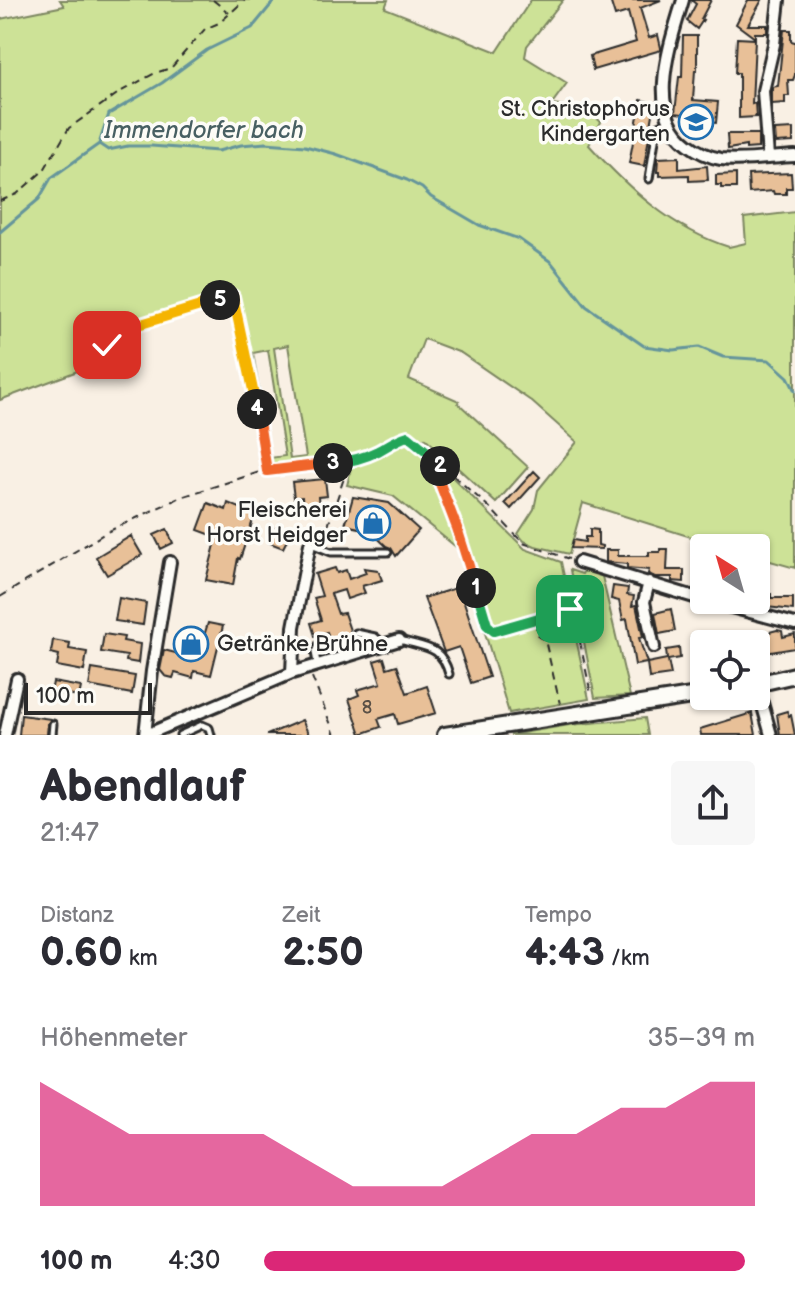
<!DOCTYPE html>
<html lang="de">
<meta charset="utf-8">
<style>
:root{--surface:#fff;--page:#f7f7f7;--text:#2b2b33;--muted:#7c7c81;--accent:#db2777}
body{margin:0;font-family:"Balsamiq Sans",sans-serif;background:var(--page);color:var(--text);height:100vh;display:flex;flex-direction:column;font-size:30px;white-space:nowrap}
*{box-sizing:border-box;margin:0}
p{font-size:26px;color:var(--muted)}
.icon{flex:none;width:44px;height:44px;fill:none;stroke:currentColor;stroke-width:2;stroke-linecap:round;stroke-linejoin:round}
.map{position:relative;height:735px;overflow:hidden}
.details{display:flex;flex-direction:column;background:var(--surface);flex:1}
.details>*{flex:none}
.needle{width:52px;rotate:323deg}
.buttons{position:absolute;left:690px;top:534px;display:grid;gap:16px}
.buttons a{display:grid;place-items:center;width:80px;height:80px;border-radius:8px;background:var(--surface);box-shadow:0 2px 6px #0004;font-size:40px}
.scale{position:absolute;left:24px;bottom:20px;width:128px;box-sizing:border-box;padding-left:8px;border:4px solid #2b2b2b;border-top:0;font-size:22px;line-height:28px;white-space:nowrap;color:#2b2b2b;-webkit-text-stroke:6px #fdfcf7;paint-order:stroke}
.pin{position:absolute;display:grid;place-items:center;width:68px;height:68px;color:#fff;margin:-34px;border-radius:16px;box-shadow:0 4px 12px #0006}
.km{position:absolute;width:40px;height:40px;margin:-20px;border-radius:50%;background:#222;color:#fff;font-size:22px;line-height:40px;text-align:center}
.round{display:grid;place-items:center;flex:none;width:84px;height:84px;border-radius:8px;background:var(--page)}
.overview{display:flex;align-items:center;justify-content:space-between;height:136px;padding:0 40px}
h1{font-size:44px;font-weight:600;line-height:60px}
.stats{display:grid;grid-template-columns:repeat(3,1fr);gap:12px;height:136px;padding:8px 40px}
.stats div{display:grid;align-content:center}
.stats b{font-size:40px;font-weight:600}
.stats small{font-size:22px;font-weight:400}
.stats p{font-size:22px}
.chart{height:224px;padding:16px 40px}
.chart p{display:flex;justify-content:space-between}
.chart svg{width:100%;height:144px;margin-top:8px;fill:var(--accent);opacity:.7}
ul{padding:0 40px;list-style:none;font-size:26px}
li{display:grid;grid-template-columns:128px 96px 1fr;align-items:center;height:60px}
li i{height:20px;border-radius:10px;background:var(--accent)}
.map>svg:first-child{display:block}
.green{fill:#cde297;stroke:#7c8661;stroke-width:2;fill-rule:evenodd}
.lines{fill:none;stroke-linecap:round;stroke-linejoin:round}
.stream{stroke:#65959b;stroke-width:3}
.building{fill:#e8c098;stroke:#2b2b2b;stroke-width:2}
.service-casing{stroke:#2b2b2b;stroke-width:11}
.minor-casing{stroke:#2b2b2b;stroke-width:16}
.secondary-casing{stroke:#2b2b2b;stroke-width:20}
.path{stroke:#2b2b2b;stroke-width:2;stroke-dasharray:8 6;stroke-linecap:butt}
.service{stroke:#fdfcf7;stroke-width:5}
.minor{stroke:#fdfcf7;stroke-width:10}
.secondary{stroke:#fdfcf7;stroke-width:14}
.split-1-casing{stroke:#fff;stroke-width:16}
.split-2-casing{stroke:#fff;stroke-width:16}
.split-3-casing{stroke:#fff;stroke-width:16}
.split-4-casing{stroke:#fff;stroke-width:16}
.split-5-casing{stroke:#fff;stroke-width:16}
.split-6-casing{stroke:#fff;stroke-width:16}
.split-1{stroke:#22a559;stroke-width:10}
.split-2{stroke:#f0652b;stroke-width:10}
.split-3{stroke:#22a559;stroke-width:10}
.split-4{stroke:#f0652b;stroke-width:10}
.split-5{stroke:#f5b400;stroke-width:10}
.split-6{stroke:#f5b400;stroke-width:10}
.labels{text-anchor:middle;dominant-baseline:central;stroke-width:7;stroke-linejoin:round;paint-order:stroke}
.number-label{font-size:18px;fill:#5a5046}
.poi-label{font-size:22px;fill:#2b2b2b;stroke:#fdfcf7;text-anchor:end}
.water-label{font-size:24px;font-style:italic;fill:#486063;stroke:#fdfcf7}
</style>
<div class="map">
<svg width="795" height="735" viewBox="0 0 795 735">
<rect width="100%" height="100%" fill="#f9f0e4"/>
<filter id="ink" filterUnits="userSpaceOnUse"><feTurbulence type="fractalNoise" baseFrequency=".0125" numOctaves="2"/><feDisplacementMap in="SourceGraphic" scale="16" xChannelSelector="R" yChannelSelector="G"/><feConvolveMatrix kernelMatrix="1 2 1 2 8 2 1 2 1" color-interpolation-filters="sRGB"/></filter>
<g filter="url(#ink)">
<path class="green" d="M 60,0 L 388,0 L 385,8 L 497,52 L 531,0 L 563,0 L 527,46 L 525,57 L 567,83 L 551,105 L 586,109 L 601,122 L 589,145 C 629,189 672,229 729,247 L 746,243 L 744,218 L 795,212 L 795,568 L 756,557 L 756,548 L 726,548 L 583,503 L 569,554 L 535,546 L 524,541 L 518,534 L 534,509 L 538,490 L 577,442 L 531,401 L 461,353 L 424,339 L 409,379 L 459,401 L 458,403 L 528,467 L 496,503 L 425,438 L 422,441 L 405,432 L 365,454 L 346,459 L 268,467 L 253,377 L 234,295 L 155,314 L 102,334 L 107,360 L 0,400 L 0,19 L 64,6 ZM 288,345 L 306,457 L 290,459 L 274,348 ZM 268,350 L 285,456 L 270,458 L 253,353 Z
M 398,441 L 413,442 L 439,465 L 435,469 L 437,482 L 461,551 L 393,496 L 347,485 C 349,480 349,472 352,466 C 355,461 389,447 398,441 Z
M 442,467 L 525,549 L 561,562 L 570,605 L 493,628 L 441,480 Z
M 585,569 L 601,572 L 630,696 L 595,698 L 570,570 L 582,574 Z
M 570,611 L 589,699 L 509,713 L 485,633 L 492,634 Z
M 645,718 L 648,735 L 510,735 L 569,725 Z"/>
<g class="lines">
<path class="stream" d="M 99,144 L 109,114 L 162,83 L 207,50 L 252,28 L 275,0
M 0,232 L 39,199 L 51,178 L 99,144 L 108,150 L 128,146 L 151,146 L 218,151 L 241,145 L 266,143 L 305,146 L 336,154 L 407,180 L 422,188 L 431,197 L 479,225 L 519,239 L 551,262 L 586,306 L 644,346 L 673,350 L 699,347 L 723,357 L 769,360 L 788,377 L 795,391"/>
</g>
<path class="building" d="M 610,0 L 661,0 L 640,8 L 649,38 L 658,35 L 661,48 L 661,50 L 593,70 L 590,56 L 636,42 L 628,12 L 615,16 Z
M 691,0 L 711,0 L 701,19 L 703,20 L 697,29 L 687,21 L 696,4 Z
M 748,0 L 762,0 L 748,25 L 767,25 L 767,33 L 755,33 L 755,38 L 736,24 Z
M 784,30 L 791,30 L 791,41 L 795,42 L 795,75 L 793,80 L 788,80 L 789,96 L 785,96 L 785,103 L 772,104 L 772,87 L 778,86 Z
M 683,36 L 697,36 L 697,70 L 695,70 L 693,100 L 718,102 L 716,123 L 706,122 L 707,117 L 675,113 L 679,77 L 682,77 Z
M 737,38 L 755,39 L 752,104 L 755,103 L 756,117 L 739,118 L 739,73 L 735,73 Z
M 641,100 L 655,103 L 644,166 L 629,163 Z
M 793,129 L 793,142 L 776,143 L 775,130 Z
M 727,134 L 758,134 L 758,148 L 746,149 L 746,146 L 728,149 Z
M 679,157 L 679,169 L 707,166 L 708,180 L 689,181 L 689,175 L 660,176 L 660,172 L 657,172 L 658,158 Z
M 791,173 L 792,188 L 786,188 L 786,194 L 774,194 L 773,191 L 749,193 L 748,175 Z
M 736,174 L 736,188 L 721,188 L 721,185 L 716,185 L 716,175 Z
M 534,471 L 540,477 L 511,509 L 505,503 Z
M 325,479 L 327,496 L 318,497 L 319,508 L 303,509 L 302,497 L 294,498 L 292,482 Z
M 353,497 L 389,503 L 419,530 L 396,556 L 391,548 L 386,546 L 369,530 L 345,525 Z
M 208,503 L 226,510 L 228,503 L 255,514 L 240,559 L 238,558 L 233,585 L 206,580 L 217,537 L 198,530 Z
M 276,528 L 290,534 L 283,548 L 270,543 Z
M 167,529 L 173,543 L 161,549 L 154,535 Z
M 590,529 L 598,530 L 598,545 L 602,546 L 602,549 L 571,548 L 573,540 L 585,542 L 585,537 L 590,537 Z
M 131,536 L 142,555 L 107,575 L 96,557 Z
M 660,549 L 668,549 L 667,570 L 684,570 L 684,582 L 672,581 L 672,577 L 655,577 L 648,574 L 649,570 L 627,568 L 627,564 L 606,562 L 606,550 L 618,550 L 618,556 L 649,556 L 649,552 L 660,552 Z
M 335,568 L 337,573 L 346,570 L 349,579 L 366,573 L 364,568 L 378,570 L 382,580 L 362,586 L 365,593 L 347,599 L 344,590 L 331,594 L 338,614 L 344,613 L 353,639 L 332,646 L 327,632 L 315,636 L 311,623 L 321,620 L 314,598 L 322,596 L 315,574 Z
M 613,586 L 628,588 L 627,595 L 634,596 L 632,606 L 636,605 L 643,637 L 639,638 L 647,663 L 667,659 L 666,650 L 679,648 L 680,658 L 668,660 L 671,675 L 649,678 L 647,663 L 635,665 L 627,619 L 623,620 L 619,601 L 611,599 Z
M 459,587 L 489,677 L 471,683 L 459,647 L 444,652 L 424,598 Z
M 759,594 L 771,594 L 771,598 L 793,598 L 793,610 L 758,606 Z
M 119,598 L 146,603 L 143,625 L 115,621 Z
M 671,609 L 675,631 L 659,634 L 655,613 Z
M 208,623 L 223,626 L 211,675 L 194,671 L 193,678 L 175,673 L 173,678 L 165,676 L 160,670 L 164,650 L 183,655 L 187,635 L 203,639 Z
M 777,630 L 782,631 L 783,637 L 795,634 L 795,648 L 765,653 L 758,635 Z
M 734,633 L 736,644 L 704,644 L 704,650 L 695,652 L 691,638 L 704,634 L 706,640 Z
M 104,634 L 124,637 L 123,641 L 140,644 L 138,663 L 126,661 L 127,656 L 101,652 Z
M 53,640 L 70,643 L 69,649 L 87,652 L 84,671 L 57,666 L 59,655 L 51,653 Z
M 384,658 L 387,668 L 397,665 L 407,693 L 427,686 L 436,713 L 398,724 L 395,714 L 378,719 L 381,727 L 361,734 L 349,699 L 359,695 L 357,690 L 381,683 L 374,661 Z
M 92,669 L 135,676 L 132,694 L 89,686 Z
M 53,682 L 81,687 L 79,697 L 51,692 Z
M 787,711 L 789,716 L 791,715 L 795,735 L 780,735 L 777,714 Z
M 752,713 L 756,735 L 701,735 L 700,729 Z
M 21,715 L 51,719 L 48,723 L 47,735 L 19,735 Z
M 302,720 L 309,735 L 267,735 Z"/>
<g class="lines">
<g class="service-casing">
<path id="service" d="M 649,179 L 657,127 L 668,122
M 311,544 L 331,552 L 388,552
M 356,633 L 375,637 L 383,644
M 400,640 C 426,648 441,645 449,674
M 317,663 L 315,652 L 320,643
M 52,735 L 53,724
M 180,735 L 202,725 L 209,728 L 211,735"/>
</g>
<g class="minor-casing">
<path id="minor" d="M 683,0 C 671,42 644,112 688,144 C 697,151 709,157 721,159 C 744,162 771,157 795,156
M 768,157 L 763,91 L 774,44 L 779,0
M 579,562 L 704,600
M 649,582 L 644,602 L 654,647
M 705,600 L 795,624
M 292,673 L 294,627 L 310,544
M 762,703 L 771,735
M 5,735 L 17,679
M 145,735 L 152,671 L 170,562
M 146,735 L 292,673 L 399,640"/>
</g>
<g class="secondary-casing">
<path id="secondary" d="M 756,684 L 795,675
M 445,735 L 704,694"/>
</g>
<path class="path" d="M 213,0 L 229,13
M 0,201 L 17,194 L 44,170 L 69,128 L 120,92 L 155,73 L 171,68 L 205,29 L 219,23 L 245,0
M 107,345 L 105,335 L 166,314 L 233,296 L 251,378 L 267,471
M 441,465 L 438,469 L 439,481 L 457,528 L 490,630 L 494,631 L 573,609 L 591,694
M 318,537 L 327,529 L 349,463
M 0,597 L 107,532 L 181,497 L 260,472 L 350,462 L 408,436 L 489,507 L 523,543 L 569,559
M 534,621 L 539,637 L 545,640 L 560,704
M 312,677 L 335,735
M 712,701 L 737,696"/>
<use href="#service" class="service"/>
<use href="#minor" class="minor"/>
<use href="#secondary" class="secondary"/>
</g>
</g>
<g class="lines" filter="url(#ink)">
<g class="split-1-casing">
<path id="split-1" d="M 476,588 L 487,625 L 494,631 L 570,609"/>
</g>
<g class="split-2-casing">
<path id="split-2" d="M 440,466 L 438,469 L 439,481 L 457,528 L 476,588"/>
</g>
<g class="split-3-casing">
<path id="split-3" d="M 333,463 C 349,462 364,458 378,451 C 389,445 397,439 408,436 L 442,464 L 440,466"/>
</g>
<g class="split-4-casing">
<path id="split-4" d="M 257,409 L 267,471 L 333,463"/>
</g>
<g class="split-5-casing">
<path id="split-5" d="M 220,300 L 233,296 L 257,409"/>
</g>
<g class="split-6-casing">
<path id="split-6" d="M 107,345 L 105,335 L 220,300"/>
</g>
<use href="#split-1" class="split-1"/>
<use href="#split-2" class="split-2"/>
<use href="#split-3" class="split-3"/>
<use href="#split-4" class="split-4"/>
<use href="#split-5" class="split-5"/>
<use href="#split-6" class="split-6"/>
</g>
<defs>
<g id="school-ring" transform="scale(1.8)"><circle r="9.5" fill="#fdfcf7" stroke="#1f6fb2" stroke-width="1.5"/><path d="M0-5L7-2L0 1L-7-2ZM-4 1L0 2.5L4 1V4Q0 6-4 4Z" fill="#1f6fb2"/></g>
<g id="shop-ring" transform="scale(1.8)"><circle r="9.5" fill="#fdfcf7" stroke="#1f6fb2" stroke-width="1.5"/><path d="M-5-2.5h2.3a2.7 3.5 0 0 1 5.4 0H5L5.5 6h-11ZM-1.5-2.5h3a1.5 2.3 0 0 0-3 0Z" fill="#1f6fb2"/></g>
</defs>
<g fill-rule="evenodd">
<use href="#school-ring" x="696" y="122"/>
<use href="#shop-ring" x="373" y="523"/>
<use href="#shop-ring" x="191" y="644"/>
</g>
<g class="labels">
<g class="number-label">
<text x="367" y="707">8</text>
</g>
<g class="poi-label">
<text x="670" y="109">St. Christophorus<tspan x="670" dy="25">Kindergarten</tspan></text>
<text x="347" y="510">Fleischerei<tspan x="347" dy="25">Horst Heidger</tspan></text>
<text x="217" y="644" text-anchor="start">Getränke Brühne</text>
</g>
<g class="water-label">
<text x="204" y="130">Immendorfer bach</text>
</g>
</g>
</svg>
<div class="buttons">
<a><svg class="needle" viewBox="-14 -14 28 28"><path d="M0-13l5 13h-10z" fill="#e53935"/><path d="M0 13l5-13h-10z" fill="#7c7c81"/></svg></a>
<a><svg class="icon" aria-label="locate" viewBox="0 0 24 24"><circle cx="12" cy="12" r="6"/><path d="M12 2v4M12 18v4M2 12h4M18 12h4"/></svg></a>
</div>
<div class="scale">100 m</div>
<div class="pin" style="left:570px;top:609px;background:#1e9e55"><svg class="icon" aria-label="arrive" viewBox="0 0 24 24"><path d="M6 21V4h12l-3 4 3 4H6"/></svg></div>
<div class="pin" style="left:107px;top:345px;background:#d93025"><svg class="icon" aria-label="check" viewBox="0 0 24 24"><path d="M5 12l5 5 9-10"/></svg></div>
<b class="km" style="left:476px;top:588px">1</b>
<b class="km" style="left:440px;top:466px">2</b>
<b class="km" style="left:333px;top:463px">3</b>
<b class="km" style="left:257px;top:409px">4</b>
<b class="km" style="left:220px;top:300px">5</b>
</div>
<section class="details">
<div class="overview"><div><h1>Abendlauf</h1><p>21:47</p></div><a class="round"><svg class="icon" aria-label="share" viewBox="0 0 24 24"><path d="M12 15V3M7 8l5-5 5 5M5 13v7h14v-7"/></svg></a></div>
<div class="stats">
<div><p>Distanz</p><b>0.60<small> km</small></b></div>
<div><p>Zeit</p><b>2:50</b></div>
<div><p>Tempo</p><b>4:43<small> /km</small></b></div>
</div>
<div class="chart"><p><span>Höhenmeter</span>35–39 m</p>
<svg viewBox="0 0 160 44" preserveAspectRatio="none"><path d="M0 44V6L10 14L20 22L30 22L40 22L50 22L60 30L70 38L80 38L90 38L100 30L110 22L120 22L130 14L140 14L150 6L160 6V44z"/></svg>
</div>
<ul>
<li><b>100 m</b>4:30<i style="width:98%"></i></li>
</ul>
</section>
